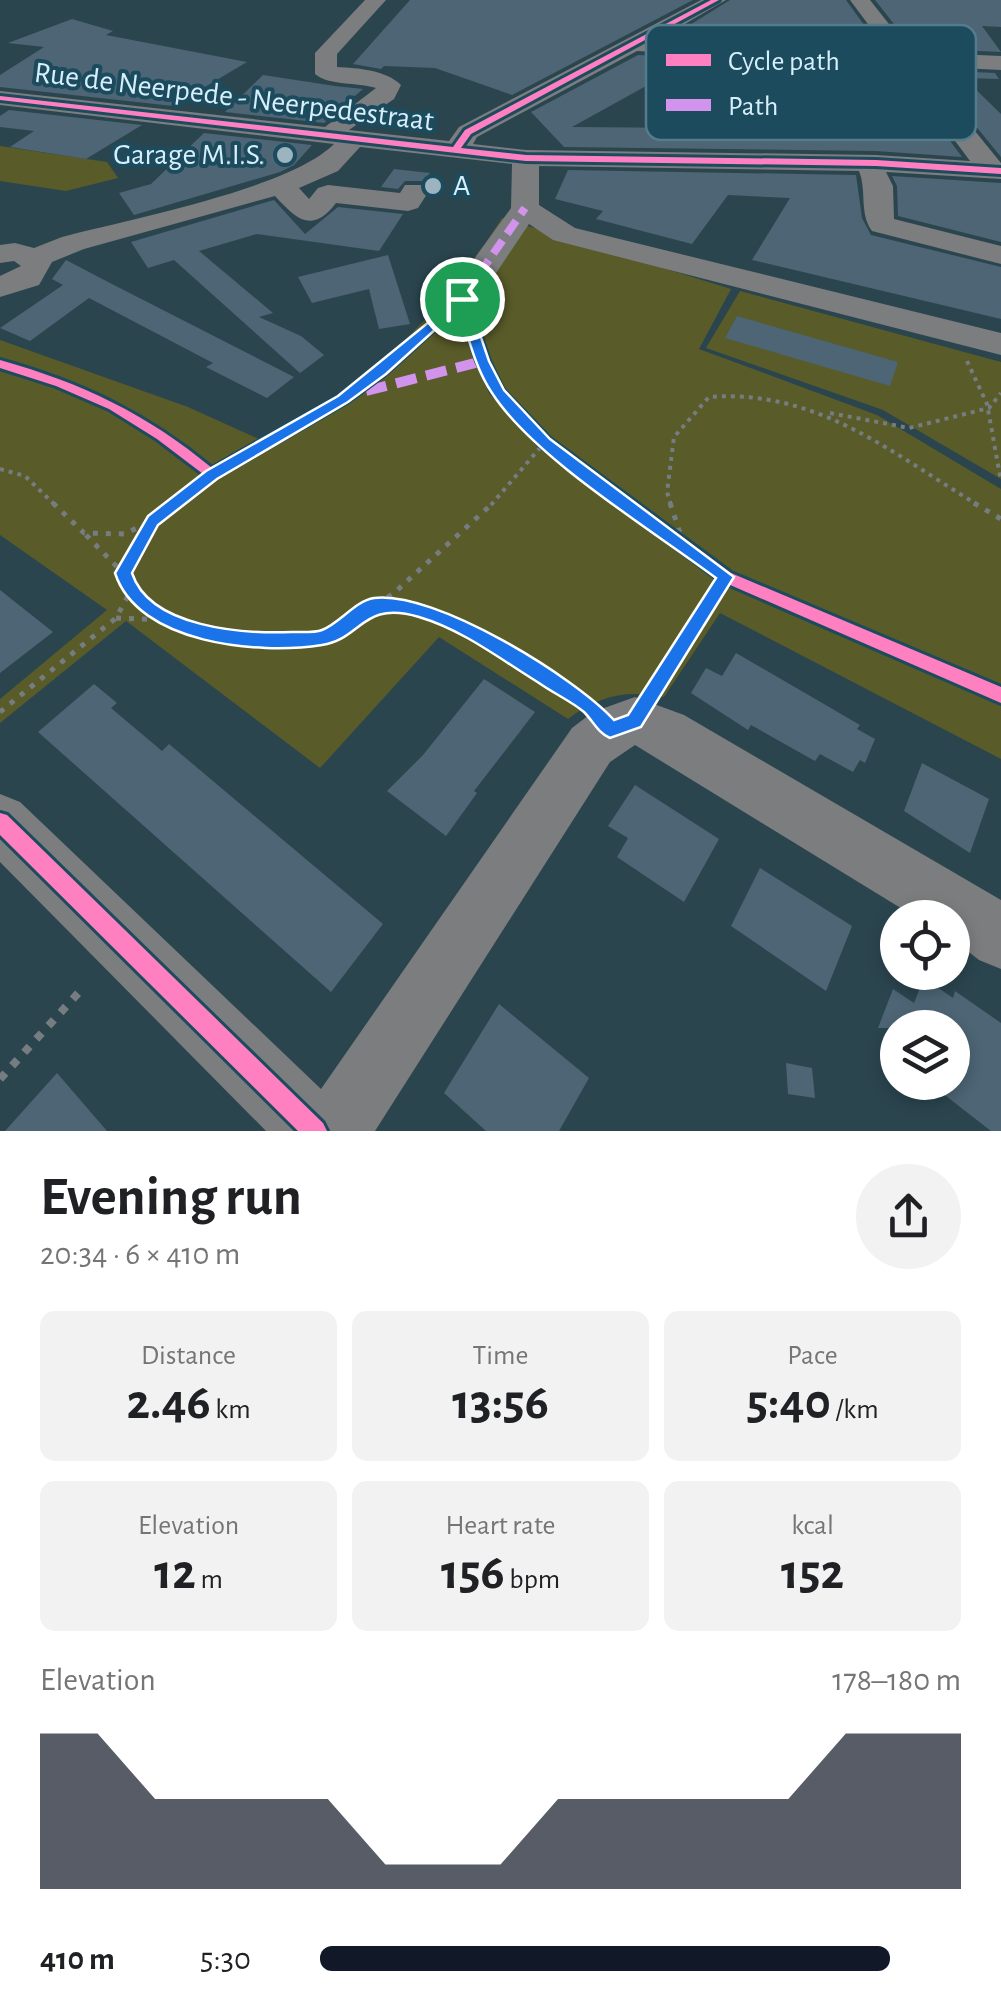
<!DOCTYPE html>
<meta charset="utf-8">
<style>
:root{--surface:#fff;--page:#f2f2f2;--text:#202124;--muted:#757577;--accent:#111827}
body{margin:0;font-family:"Alegreya Sans",sans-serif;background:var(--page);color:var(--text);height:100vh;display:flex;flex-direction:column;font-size:38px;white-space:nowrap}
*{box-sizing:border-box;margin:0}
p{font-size:32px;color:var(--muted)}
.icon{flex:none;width:55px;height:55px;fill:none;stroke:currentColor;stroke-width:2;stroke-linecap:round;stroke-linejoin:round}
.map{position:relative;height:1131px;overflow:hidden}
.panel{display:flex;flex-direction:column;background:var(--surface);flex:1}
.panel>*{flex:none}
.buttons{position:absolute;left:880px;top:900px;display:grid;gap:20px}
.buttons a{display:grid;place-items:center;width:90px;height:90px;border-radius:50%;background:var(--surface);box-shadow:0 5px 15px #0003;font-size:50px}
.pin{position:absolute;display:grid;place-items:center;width:85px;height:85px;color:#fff;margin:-42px;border:5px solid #fff;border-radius:50%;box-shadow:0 2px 10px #0007}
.round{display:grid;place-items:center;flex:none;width:105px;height:105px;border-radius:52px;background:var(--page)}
.head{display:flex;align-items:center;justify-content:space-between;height:170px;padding:0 40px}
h1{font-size:55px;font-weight:700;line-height:75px}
.stats{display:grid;grid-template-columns:repeat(3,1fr);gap:15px;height:170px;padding:10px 40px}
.stats div{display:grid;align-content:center;border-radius:15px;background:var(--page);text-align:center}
.stats b{font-size:50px;font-weight:700}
.stats small{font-size:28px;font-weight:400}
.stats p{font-size:28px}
.chart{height:280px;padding:20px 40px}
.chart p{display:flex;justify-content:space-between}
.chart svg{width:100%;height:180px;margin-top:10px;fill:var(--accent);opacity:.7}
ul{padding:0 40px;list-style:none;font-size:32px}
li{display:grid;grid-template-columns:160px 120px 1fr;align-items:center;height:75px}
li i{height:25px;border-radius:12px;background:var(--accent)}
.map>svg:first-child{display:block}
.green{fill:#595b29}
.building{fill:#4d6575;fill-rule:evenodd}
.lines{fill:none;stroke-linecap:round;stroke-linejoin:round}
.path-far2{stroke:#767d81;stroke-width:4;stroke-dasharray:4 5;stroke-linecap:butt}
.path-far1{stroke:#767d81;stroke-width:5;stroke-dasharray:5 8;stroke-linecap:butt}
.path{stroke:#767d81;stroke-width:8;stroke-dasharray:8 10;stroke-linecap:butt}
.minor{fill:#7b7d7e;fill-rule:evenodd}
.quiet-far1{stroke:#d193ec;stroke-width:8;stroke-dasharray:16 8;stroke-linecap:butt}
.quiet{stroke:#d193ec;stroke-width:10;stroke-dasharray:21 10;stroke-linecap:butt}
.cycleway-casing{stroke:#1c4b5e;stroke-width:6}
.cycleway{fill:#ff80c0;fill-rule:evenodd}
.route{fill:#1a73e8;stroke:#fff;stroke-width:2.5;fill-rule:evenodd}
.poi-dot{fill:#9bb4bf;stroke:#1c4b5e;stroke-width:4}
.labels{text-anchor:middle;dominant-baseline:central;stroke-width:8;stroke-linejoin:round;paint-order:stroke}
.far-street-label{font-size:30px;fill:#d7effb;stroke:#1c4b5e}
.far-poi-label{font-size:30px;fill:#d7effb;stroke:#1c4b5e;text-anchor:end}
.key{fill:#1c4b5e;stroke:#547c8d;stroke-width:2.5}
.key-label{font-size:28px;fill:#d7effb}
</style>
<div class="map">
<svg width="1001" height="1131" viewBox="0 0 1001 1131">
<rect width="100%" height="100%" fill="#2b454f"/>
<path class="green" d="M 0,146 L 107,162 L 118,178 L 66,191 L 0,181 Z
M 502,218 L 731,289 L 699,349 L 877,415 L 1001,489 L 1001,759 L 720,613 L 664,697 C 626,690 600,695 568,719 L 439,637 L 320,768 L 126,621 L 0,723 L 0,699 L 107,610 L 0,535 L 0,340 L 188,407 L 259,439 C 368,389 439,317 502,218 Z
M 740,291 L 1001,362 L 1001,479 L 883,410 L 706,348 Z"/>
<path class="building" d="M 410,0 L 693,0 L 512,95 L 435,68 L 384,66 L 381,69 L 353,64 Z
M 730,0 L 846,0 L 880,47 L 672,36 Z
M 875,0 L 1001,0 L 1001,27 L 982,26 L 1001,52 L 913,48 Z
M 72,19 L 113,31 L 106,35 L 247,62 L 173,106 L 0,87 L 0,75 L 44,47 L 8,43 Z
M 638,55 L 896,68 L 962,157 L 876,151 L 564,147 L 531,112 ZM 684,65 L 888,79 L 879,85 L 917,136 L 817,135 L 814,129 L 803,129 L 790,137 L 788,129 L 754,129 L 754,134 L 700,133 L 699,128 L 572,127 Z
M 930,70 L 995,73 L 999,79 L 964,78 L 1001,114 L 1001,157 Z
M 263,75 L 335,86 L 363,89 L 324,123 L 225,112 Z
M 9,110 L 142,125 L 86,159 L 10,147 L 34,131 L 0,127 L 0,116 Z
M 204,133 L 312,145 L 294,165 L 280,172 L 134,215 L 119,193 L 151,184 Z
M 394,169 L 430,173 L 425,181 L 405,181 L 398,189 L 381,187 Z
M 568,170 L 856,175 L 862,218 L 871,235 L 1001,267 L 1001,319 L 752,260 L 790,198 L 728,195 L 692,244 L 596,219 L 603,211 L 555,199 Z
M 892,176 L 1001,183 L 1001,242 L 898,216 L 897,186 Z
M 274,200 L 305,234 L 338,207 L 403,214 L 379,251 L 257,234 L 199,251 L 273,313 L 259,317 L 301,336 L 324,355 L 300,373 L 174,260 L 148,268 L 131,242 Z
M 388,255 L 410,324 L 379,329 L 369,289 L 312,303 L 298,277 Z
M 66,260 L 110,283 L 294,377 L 267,398 L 206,367 L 213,363 L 89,298 L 30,341 L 0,328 L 63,285 L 52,279 Z
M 737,316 L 898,362 L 890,386 L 725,338 Z
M 0,590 L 53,632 L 0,673 Z
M 736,653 L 860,725 L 857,729 L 875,739 L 865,763 L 860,760 L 853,772 L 820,754 L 815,761 L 751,725 L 748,730 L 691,693 L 706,668 L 722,676 Z
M 484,679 L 535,712 L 474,791 L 477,793 L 446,836 L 387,791 L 423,755 Z
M 94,684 L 117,703 L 111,708 L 162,751 L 169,744 L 383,924 L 331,992 L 38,732 Z
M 922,763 L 989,799 L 970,853 L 904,811 Z
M 635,785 L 719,839 L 684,902 L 617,857 L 628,838 L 608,826 Z
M 760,868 L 852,926 L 826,991 L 731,926 Z
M 924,978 L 953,998 L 955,991 L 1001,1023 L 1001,1131 L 991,1131 L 928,1082 L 952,1082 L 952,1028 L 878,1028 L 893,989 L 914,1003 Z
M 499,1004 L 589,1078 L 559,1131 L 486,1131 L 444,1093 Z
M 786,1063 L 812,1068 L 815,1098 L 788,1094 Z
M 57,1073 L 107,1131 L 5,1131 Z"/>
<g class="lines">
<path class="path-far2" d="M 469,320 L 498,392 L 545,442 L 630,505
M 967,361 L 987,404 L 1001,481
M 0,364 C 80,388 147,421 211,475
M 830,413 L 909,428 L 989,408 L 1001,393
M 0,469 L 25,476 L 55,505
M 171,505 L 343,399 L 444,315
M 491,505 L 545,442
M 671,505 L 667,492 L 674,437 L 709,397 C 817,389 890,452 978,505"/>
<path class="path-far1" d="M 53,503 L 84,533 L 124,534 L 150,522
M 174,503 L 153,520 L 123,573 L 130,592 L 168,620 L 242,642 L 324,638 L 394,593 L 493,503
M 626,503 L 726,577 L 1001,695
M 670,503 L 685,548
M 974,503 L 1001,519
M 86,535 L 123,573
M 375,605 C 456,617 517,659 584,703
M 116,618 L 165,620
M 655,688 L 726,577
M 0,712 L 116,618 L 130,592"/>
<path class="path" d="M 0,1079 L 81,990"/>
<path class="minor" d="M 365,0 L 386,0 L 337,54 L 337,67 C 358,68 386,70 401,85 L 394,99 L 349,130 L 449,141 L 459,127 L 701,0 L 726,0 L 659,39 L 888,51 L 850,0 L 870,0 L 911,52 L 1001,56 L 1001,70 L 922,66 L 1001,163 L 1001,179 L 886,172 L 893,186 L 894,219 L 1001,246 L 1001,264 L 872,231 C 859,214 867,191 859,171 L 539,166 L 539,205 L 575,228 L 1001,333 L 1001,355 L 553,240 L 529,224 L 474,306 L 450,306 L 445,299 L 511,208 L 512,164 L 360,147 L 338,171 L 299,188 L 309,199 L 318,188 L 328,185 L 400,193 L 405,185 L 425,185 L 429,191 L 418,208 L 408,211 L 336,203 C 312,234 297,220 275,196 L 84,249 L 52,262 L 39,285 L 0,297 L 0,276 L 21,266 L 14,261 L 0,263 L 0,245 L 15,243 L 34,248 L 62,237 C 129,219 289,189 334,144 L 0,105 L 0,91 L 325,127 L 376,88 C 357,82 329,86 315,74 L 315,53 ZM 637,51 L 898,64 L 970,161 L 876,155 L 526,150 L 473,144 L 477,137 Z
M 635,697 L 684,715 L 1001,900 L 1001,969 L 979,960 L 952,939 L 952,918 L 917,918 L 635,745 L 610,762 L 375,1131 L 266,1131 L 0,862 L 0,794 L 20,802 L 321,1089 L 572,728 L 593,712 Z"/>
<path class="quiet-far1" d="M 466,293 L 525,208"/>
<path class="quiet" d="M 462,299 L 468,291
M 366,391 L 483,361"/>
<g class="cycleway-casing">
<path id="cycleway" d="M 711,0 L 719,0 L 471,134 L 461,148 L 526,155 L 876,160 L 1001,168 L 1001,174 L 876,166 L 526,161 L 0,100 L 0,96 L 453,147 L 465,130 Z
M 462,296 L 468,299 L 489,361 L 503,390 L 550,439 L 731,573 L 1001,687 L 1001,703 L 721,581 L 540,445 L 492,392 L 477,361 L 459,307 L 385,374 L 347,402 L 211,480 L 157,439 L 109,409 L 56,386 L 0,368 L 0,360 C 82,383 147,414 212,468 L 339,396 L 377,368 Z
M 0,813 L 7,815 L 323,1123 L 327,1131 L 298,1131 L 0,835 Z"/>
</g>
<use href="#cycleway" class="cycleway"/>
</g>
<path class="route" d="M 462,295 L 468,299 L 489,361 L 504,390 L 550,439 L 734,577 L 641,727 L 610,738 C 598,733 593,721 584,712 C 571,701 553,693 539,683 C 500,659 463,630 419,617 C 362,600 362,639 322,645 C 258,655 138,644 115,573 L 148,516 L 206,471 L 338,396 ZM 459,308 C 468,336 475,368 492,393 C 534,458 652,530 716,578 L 628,715 L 614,720 C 575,677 434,590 374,598 C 355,601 340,623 322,630 C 314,633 301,632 292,632 C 244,634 150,628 132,573 L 158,525 L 217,479 L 348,402 L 386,374 Z"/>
<g class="poi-dot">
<circle cx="285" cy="155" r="10"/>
<circle cx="433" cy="186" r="10"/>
</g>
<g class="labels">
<g class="far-street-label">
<text transform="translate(234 97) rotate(7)">Rue de Neerpede - Neerpedestraat</text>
</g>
<g class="far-poi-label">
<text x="265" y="155">Garage M.I.S.</text>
<text x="453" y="186" text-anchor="start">A</text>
</g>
</g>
<rect x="646" y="25" width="330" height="115" rx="15" class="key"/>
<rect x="666" y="54" width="45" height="12" fill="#ff80c0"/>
<rect x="666" y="99" width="45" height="12" fill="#d193ec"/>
<g class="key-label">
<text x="728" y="70">Cycle path</text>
<text x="728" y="115">Path</text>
</g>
</svg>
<div class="buttons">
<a><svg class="icon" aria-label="locate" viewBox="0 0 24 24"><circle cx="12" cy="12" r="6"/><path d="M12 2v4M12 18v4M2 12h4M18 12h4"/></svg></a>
<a><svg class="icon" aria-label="layers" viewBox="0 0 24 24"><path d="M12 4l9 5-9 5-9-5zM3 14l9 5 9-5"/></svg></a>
</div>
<div class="pin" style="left:462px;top:299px;background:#1e9e55"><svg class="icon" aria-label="arrive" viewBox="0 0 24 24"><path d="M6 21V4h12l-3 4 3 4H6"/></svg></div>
</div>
<section class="panel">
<div class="head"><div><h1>Evening run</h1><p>20:34 · 6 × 410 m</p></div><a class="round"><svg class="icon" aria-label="share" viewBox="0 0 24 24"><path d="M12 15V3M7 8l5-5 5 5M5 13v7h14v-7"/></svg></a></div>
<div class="stats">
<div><p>Distance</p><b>2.46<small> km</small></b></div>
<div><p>Time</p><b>13:56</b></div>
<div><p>Pace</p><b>5:40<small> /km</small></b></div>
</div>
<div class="stats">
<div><p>Elevation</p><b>12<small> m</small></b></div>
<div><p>Heart rate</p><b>156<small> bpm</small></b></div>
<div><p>kcal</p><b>152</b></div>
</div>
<div class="chart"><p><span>Elevation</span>178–180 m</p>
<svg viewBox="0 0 160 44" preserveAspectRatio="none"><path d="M0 44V6L10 6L20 22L30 22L40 22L50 22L60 38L70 38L80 38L90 22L100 22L110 22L120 22L130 22L140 6L150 6L160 6V44z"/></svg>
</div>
<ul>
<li><b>410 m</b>5:30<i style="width:89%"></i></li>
</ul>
</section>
